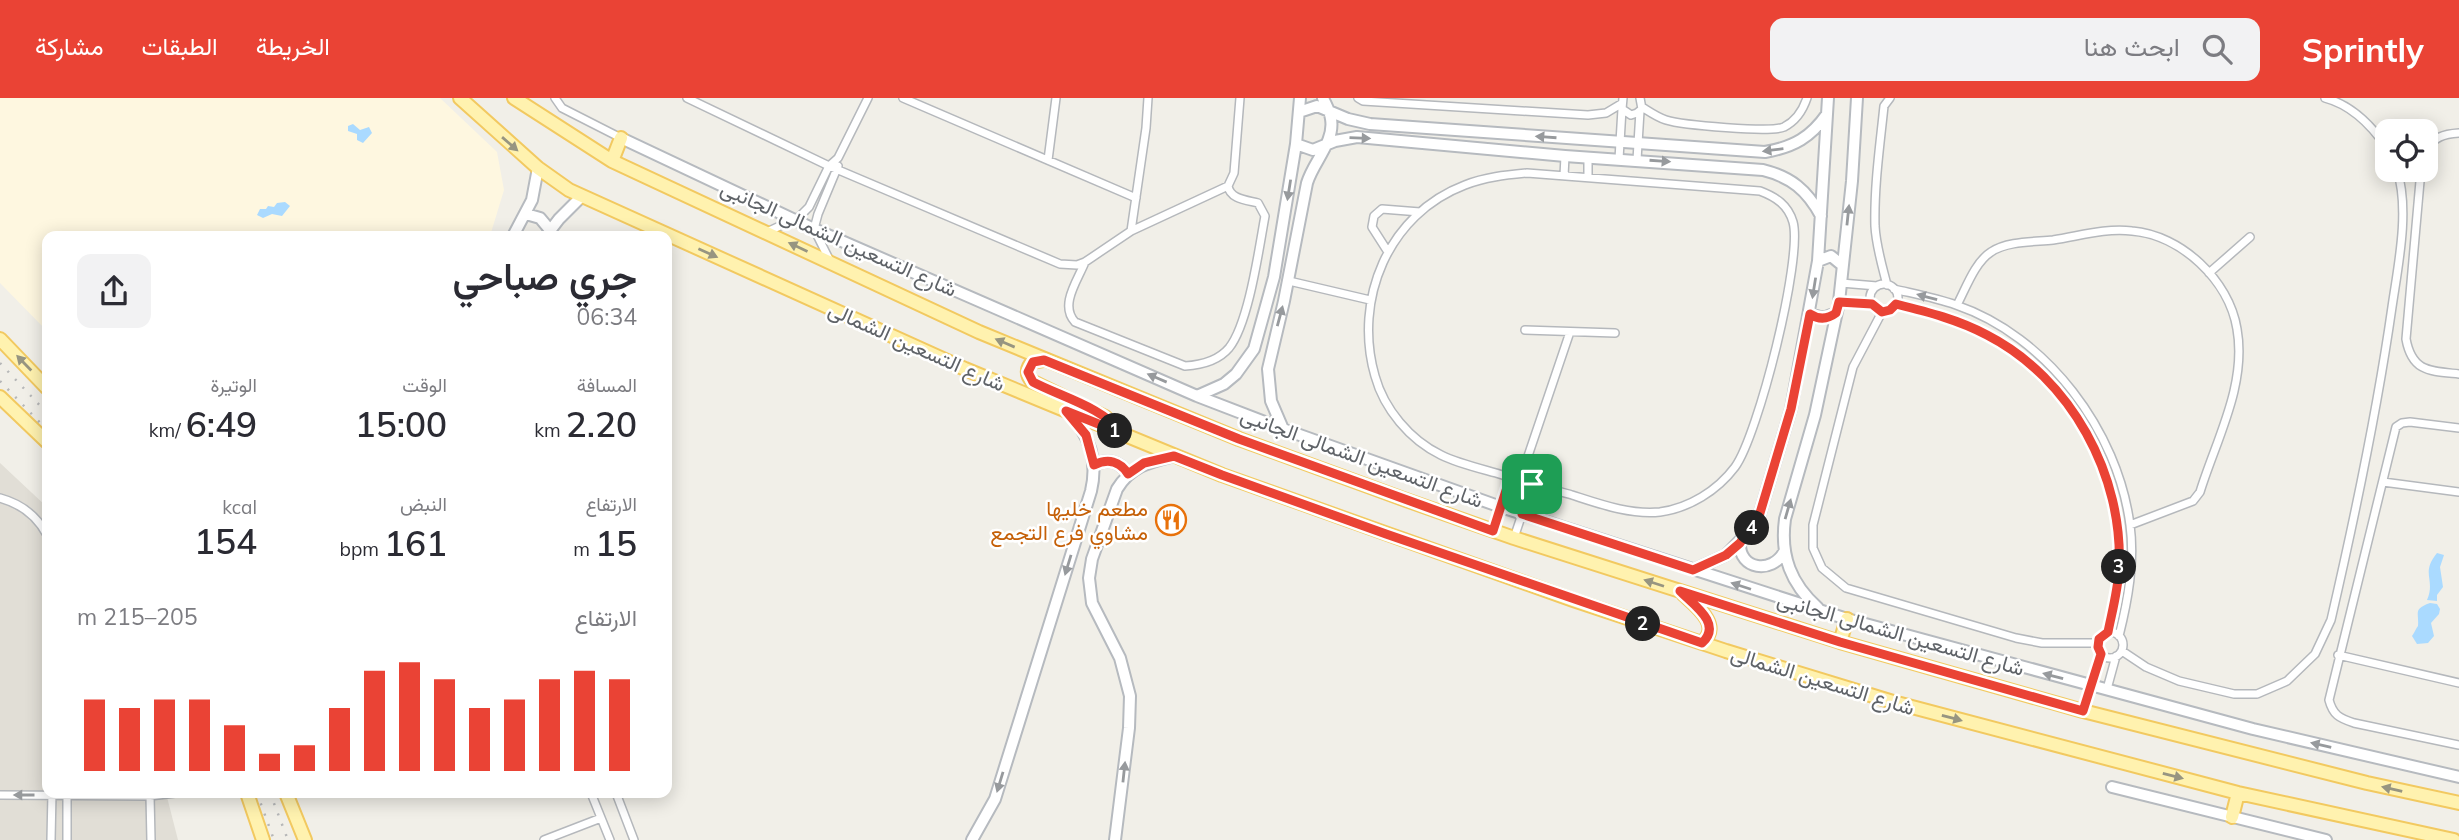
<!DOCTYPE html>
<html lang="ar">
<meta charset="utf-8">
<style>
:root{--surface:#fff;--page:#f2f2f3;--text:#2b2b33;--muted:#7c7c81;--accent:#ea4335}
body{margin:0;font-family:Mulish,Vazirmatn,sans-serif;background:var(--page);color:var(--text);direction:rtl;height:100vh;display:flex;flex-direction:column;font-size:26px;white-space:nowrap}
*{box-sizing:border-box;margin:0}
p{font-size:23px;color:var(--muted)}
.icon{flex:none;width:38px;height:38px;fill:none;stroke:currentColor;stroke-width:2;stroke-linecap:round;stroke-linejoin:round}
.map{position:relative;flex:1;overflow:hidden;direction:ltr}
.details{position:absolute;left:42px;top:133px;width:630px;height:567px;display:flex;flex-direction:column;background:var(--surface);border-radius:14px;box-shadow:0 4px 18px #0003;direction:rtl}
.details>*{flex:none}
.controls{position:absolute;left:2375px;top:21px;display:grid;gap:14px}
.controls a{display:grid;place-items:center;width:63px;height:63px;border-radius:14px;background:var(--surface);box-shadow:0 4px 18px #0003;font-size:35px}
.pin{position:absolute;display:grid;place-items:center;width:60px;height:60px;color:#fff;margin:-30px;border-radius:14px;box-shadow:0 4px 10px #0006}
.km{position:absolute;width:35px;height:35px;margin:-18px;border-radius:50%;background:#222;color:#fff;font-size:19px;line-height:35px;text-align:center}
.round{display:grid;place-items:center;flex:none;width:74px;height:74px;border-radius:14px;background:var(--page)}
.headline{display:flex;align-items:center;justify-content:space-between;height:119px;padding:0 35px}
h1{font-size:38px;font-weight:600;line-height:52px}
.metrics{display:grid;grid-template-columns:repeat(3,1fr);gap:10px;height:119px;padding:7px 35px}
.metrics div{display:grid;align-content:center}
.metrics b{font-size:35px;font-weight:600}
.metrics small{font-size:19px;font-weight:400}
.metrics p{font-size:19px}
.chart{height:196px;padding:14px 35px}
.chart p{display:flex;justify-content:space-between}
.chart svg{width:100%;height:126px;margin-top:7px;stroke:var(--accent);stroke-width:6}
header{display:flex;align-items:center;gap:42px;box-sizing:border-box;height:98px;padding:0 35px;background:var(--accent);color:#fff}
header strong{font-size:33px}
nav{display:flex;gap:38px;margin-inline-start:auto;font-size:24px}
.search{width:490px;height:63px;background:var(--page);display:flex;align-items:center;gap:18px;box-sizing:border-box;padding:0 24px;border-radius:14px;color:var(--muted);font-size:26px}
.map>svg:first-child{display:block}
.commercial{fill:#fef7e0}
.education{fill:#e1ded6}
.water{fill:#aadaff}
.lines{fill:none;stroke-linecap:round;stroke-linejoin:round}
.street-casing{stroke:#b5b8bc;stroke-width:10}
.secondary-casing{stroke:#b6babf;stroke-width:14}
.primary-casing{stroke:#f2c960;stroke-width:16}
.street{stroke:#fff;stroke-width:7}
.secondary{stroke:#fff;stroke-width:10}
.primary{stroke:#fff2af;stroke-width:12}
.rail{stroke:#b6b7b8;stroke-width:2.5;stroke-dasharray:2 9;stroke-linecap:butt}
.oneway{fill:#979a9d}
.oneway2{fill:#979581}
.route-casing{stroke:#fff;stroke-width:14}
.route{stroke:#ea4335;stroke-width:9}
.labels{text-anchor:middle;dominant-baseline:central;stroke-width:5;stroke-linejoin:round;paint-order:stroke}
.street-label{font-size:21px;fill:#5f6368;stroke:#fff}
.food-label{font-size:21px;fill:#c56008;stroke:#fff;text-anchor:end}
</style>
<header>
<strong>Sprintly</strong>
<div class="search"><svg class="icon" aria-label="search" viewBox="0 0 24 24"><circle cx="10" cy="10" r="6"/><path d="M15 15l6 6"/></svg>ابحث هنا</div>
<nav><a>الخريطة</a><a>الطبقات</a><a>مشاركة</a></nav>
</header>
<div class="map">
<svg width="2459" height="742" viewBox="0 0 2459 742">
<rect width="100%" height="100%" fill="#f1efe8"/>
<path class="commercial" d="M 0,0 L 440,0 L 497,54 L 504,92 L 490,138 L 47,138 L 47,233 L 0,185 Z"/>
<path class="education" d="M 0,365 L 47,409 L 47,695 L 166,695 L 178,742 L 0,742 Z"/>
<path class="water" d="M 353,26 L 360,32 L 369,29 L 372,35 L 363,45 L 357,42 L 357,36 L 348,33 L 348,28 Z
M 285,104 L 290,108 L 282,118 L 272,116 L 263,120 L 257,117 L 260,111 L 266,111 L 268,108 L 274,109 L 277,105 Z
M 2437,455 L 2444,457 L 2440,469 L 2443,489 L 2437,497 L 2437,503 L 2427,502 C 2436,481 2420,476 2437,455 Z
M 2430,505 L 2437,506 L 2440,511 L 2439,516 L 2431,525 L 2434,538 L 2428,545 L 2417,546 L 2412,538 C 2413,537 2417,529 2418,528 C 2419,514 2413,511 2430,505 Z"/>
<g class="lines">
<g class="street-casing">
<path id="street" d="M 555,0 L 562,10 L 621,40
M 687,0 L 829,68 L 1060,166 L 1077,167 L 1085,164 L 1131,133 L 1228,88 L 1234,75 L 1240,0
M 903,0 L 1136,100
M 1358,0 L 1363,3 L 1588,17 L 1606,15 L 1621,6
M 1623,0 L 1622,11 L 1631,17 L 1637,15 L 1642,11 L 1640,0
M 2325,0 C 2352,7 2372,28 2387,50
M 1642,9 C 1650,14 1657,19 1666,22 C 1682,27 1771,35 1784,29 C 1796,23 1803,12 1807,0
M 2426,53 C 2433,39 2444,36 2459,35
M 1619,61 L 1622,11
M 1048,62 L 1056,0
M 1637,62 L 1640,13
M 2421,72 L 2406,241 C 2412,274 2430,273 2459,276
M 1527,75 L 1760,93 C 1776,99 1788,107 1793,124 C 1803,160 1758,338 1735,369 C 1717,393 1689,410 1660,414 C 1630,417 1600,406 1572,397 C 1547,390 1521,383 1496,375 C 1478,370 1457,365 1441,357 C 1410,342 1384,311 1375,278 C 1353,202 1388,116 1465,87 C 1485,79 1506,77 1527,75 Z
M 1564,78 L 1565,58
M 1588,79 L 1588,60
M 1131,133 L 1146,30 L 1148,0
M 767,134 L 799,119 L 809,109 L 829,68 L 838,60 L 868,0
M 1388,154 L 1372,129 L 1374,118 L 1382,111 L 1420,114
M 830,163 L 814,131 L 818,116 L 838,68
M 1085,164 C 1078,182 1059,207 1075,224 L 1185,268 C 1202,267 1218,263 1229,250 C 1249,225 1259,150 1265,118 L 1258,105 C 1246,102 1230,101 1228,88
M 2209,175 L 2250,139
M 1289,183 L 1370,202
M 1841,185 L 1877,188
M1870 200a14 14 0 1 1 28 0a14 14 0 1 1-28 0Z
M 1887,187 C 1882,167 1876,148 1875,128 C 1874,88 1880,47 1884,8 L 1890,0
M 1894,191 C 1915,196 1936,200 1956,207 C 2047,238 2118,333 2130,427 C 2135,464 2128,502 2119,538
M 1839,204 L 1872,206
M 1896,207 C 1928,214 1959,222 1987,237 C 2071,280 2124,378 2119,471 C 2118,492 2112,514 2108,534
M 1957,207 C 1966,190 1975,164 1991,154 C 2007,143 2034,144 2053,142 C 2080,138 2104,130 2132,133 C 2181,137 2229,182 2237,231 C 2247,287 2216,342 2200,394 L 2193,403 L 2130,427
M 1882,214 L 1853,269 L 1813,427 L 1813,450 L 1822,470 L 1846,490 L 2016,540 L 2042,545 L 2098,545
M 1525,232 L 1615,235
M 2459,330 L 2410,324 L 2402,325 L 2396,329 L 2329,602 C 2333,617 2339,620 2354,625 L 2459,647
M 2383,384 L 2459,394
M 0,400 C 22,406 37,418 47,437
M 1493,433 L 1510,380 L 1526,364 L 1570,234
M 1514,440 L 1532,386 L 1526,364
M2097 547a13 13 0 1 1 26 0a13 13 0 1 1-26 0Z
M 2122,553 L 2146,569 L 2179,583 L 2234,596 L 2257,596 L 2287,583 L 2315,556 L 2331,522 C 2355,418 2377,314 2392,209 C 2398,168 2410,112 2397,72
M 2338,557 L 2459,585
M 2107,591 L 2116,558
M 2083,613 L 2101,556
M 591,695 L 610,742
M 616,695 L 634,742
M 0,697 L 150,698 L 175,695
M 150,698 L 151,742
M 51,742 L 52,695
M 67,742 L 67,695
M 544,742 L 601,720"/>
</g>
<g class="secondary-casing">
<path id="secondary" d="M 1299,14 L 1317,8 L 1348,21 L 1370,26 L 1765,54 C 1794,49 1811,39 1827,16
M 621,40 L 814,131 L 1197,298 L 1283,331 L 1501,409 L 1847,521 L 2253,631 L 2459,679
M 1296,46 L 1313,52 L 1335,43 L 1357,39 L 1565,58 L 1763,72 C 1791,79 1807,92 1821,118
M 526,116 L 540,120 L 550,132
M 513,138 L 532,102 L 538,70
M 546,138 L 559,121 L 582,98
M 1818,163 L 1831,158 L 1842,167
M 1810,216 L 1823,220 L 1836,215
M 1197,298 L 1224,286 L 1236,276 L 1254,251 L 1274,179 L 1296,46 L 1300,0
M 1283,331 L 1271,303 L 1268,271 L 1284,203 L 1307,85 C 1313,64 1335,44 1331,21 C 1330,13 1326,7 1323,0
M 1094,367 C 1108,360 1120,363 1128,376
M 1740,445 C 1739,472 1772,476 1784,454
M 1693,472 L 1726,457 L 1751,431 L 1760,415 L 1791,311 L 1818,163 L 1828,0
M 1818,510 C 1791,486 1780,458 1785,421 L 1815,317 L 1839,204 L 1852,83 L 1857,0
M 2112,689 L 2326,742
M 972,742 L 995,701 L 1091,393 C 1098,364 1090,336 1068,315
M 1115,742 L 1129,630 L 1130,598 L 1120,560 L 1092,505 L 1089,480 L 1092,461 L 1117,391 C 1131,368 1150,364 1174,358"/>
</g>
<g class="primary-casing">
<path id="primary" d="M 460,0 L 538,70 L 569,92 L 965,271 L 1222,377 L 1573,502 L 1726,553 L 1893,604 L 2238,695 L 2454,742
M 514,0 L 612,63 L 979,234 L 1239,341 L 1406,402 L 1514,440 L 1840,544 L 2083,613 L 2367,685 L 2459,705
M 612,63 L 621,40
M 0,241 L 47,290
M 1044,262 L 1033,264 C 1026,270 1026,277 1033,284 L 1105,319 L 1119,333
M 0,299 L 47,344
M 1683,496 C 1697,509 1722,527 1702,545
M 1840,544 L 1847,521
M 247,695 L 263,742
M 286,695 L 305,742
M 2232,719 L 2238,695"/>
</g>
<use href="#street" class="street"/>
<use href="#secondary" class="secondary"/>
<use href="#primary" class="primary"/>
<path class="rail" d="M 0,265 L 47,315
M 0,283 L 47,332
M 257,695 L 274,742
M 270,695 L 288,742"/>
</g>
<defs><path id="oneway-solid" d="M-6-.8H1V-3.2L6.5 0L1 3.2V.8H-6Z" transform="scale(1.75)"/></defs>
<g class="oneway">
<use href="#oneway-solid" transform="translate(1546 39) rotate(-176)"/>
<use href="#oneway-solid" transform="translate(1360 40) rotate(2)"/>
<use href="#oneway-solid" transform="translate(1773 52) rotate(173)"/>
<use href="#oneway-solid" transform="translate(1660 63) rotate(4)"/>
<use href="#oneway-solid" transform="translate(1289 92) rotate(99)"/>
<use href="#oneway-solid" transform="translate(1848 117) rotate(-84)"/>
<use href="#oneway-solid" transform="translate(1814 190) rotate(99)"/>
<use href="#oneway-solid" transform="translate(1927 199) rotate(-165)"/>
<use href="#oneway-solid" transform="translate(1280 218) rotate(-75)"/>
<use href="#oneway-solid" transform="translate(1157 280) rotate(-157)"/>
<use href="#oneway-solid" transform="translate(1788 411) rotate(-74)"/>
<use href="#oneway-solid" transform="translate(1068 467) rotate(107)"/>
<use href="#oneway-solid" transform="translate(1741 488) rotate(-162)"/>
<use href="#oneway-solid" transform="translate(2053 578) rotate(-165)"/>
<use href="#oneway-solid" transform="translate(2321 647) rotate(-167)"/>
<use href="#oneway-solid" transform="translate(1124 674) rotate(-84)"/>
<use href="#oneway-solid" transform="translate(1000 684) rotate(107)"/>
<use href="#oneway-solid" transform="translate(24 697) rotate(180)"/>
</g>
<g class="oneway2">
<use href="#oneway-solid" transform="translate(510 46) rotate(41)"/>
<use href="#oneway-solid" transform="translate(798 149) rotate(-155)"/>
<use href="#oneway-solid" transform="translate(708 155) rotate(24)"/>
<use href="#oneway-solid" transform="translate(1005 245) rotate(-157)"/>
<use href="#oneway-solid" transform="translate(24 265) rotate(-134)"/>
<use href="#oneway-solid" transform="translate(1654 485) rotate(-162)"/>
<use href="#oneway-solid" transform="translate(1952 620) rotate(15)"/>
<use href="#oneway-solid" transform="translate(2173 678) rotate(14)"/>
<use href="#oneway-solid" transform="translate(2392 691) rotate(-167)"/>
</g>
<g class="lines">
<g class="route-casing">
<path id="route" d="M 1839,204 L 1872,206 L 1882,214 L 1890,212 L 1896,206 C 1928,214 1959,222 1987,237 C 2071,280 2124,378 2119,471 C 2118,492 2112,514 2108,534 L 2099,541 L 2098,549 L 2101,556 L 2083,613 L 1840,544 L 1680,493 C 1694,507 1723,526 1702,545 L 1386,436 L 1222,377 L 1174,358 L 1144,365 L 1128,376 C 1120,363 1108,360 1094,367 L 1086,337 L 1066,313 L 1121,335 C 1105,310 1059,298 1033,284 L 1028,274 L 1033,264 L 1044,262 L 1239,341 L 1493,433 L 1510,380 L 1532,386 L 1522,416 L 1693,472 L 1726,457 L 1740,445 L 1760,415 L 1791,311 L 1810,216 C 1819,222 1828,221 1836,215 Z"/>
</g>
<use href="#route" class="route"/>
</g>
<defs>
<g id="restaurant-ring" transform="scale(1.575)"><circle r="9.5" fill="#fff" stroke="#e8710a" stroke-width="1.5"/><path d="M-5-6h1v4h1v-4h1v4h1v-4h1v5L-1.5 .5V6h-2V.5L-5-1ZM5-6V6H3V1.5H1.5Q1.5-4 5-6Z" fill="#e8710a"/></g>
</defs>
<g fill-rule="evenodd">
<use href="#restaurant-ring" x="1171" y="422"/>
</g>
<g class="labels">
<g class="street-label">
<text transform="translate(839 140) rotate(24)">شارع التسعين الشمالى الجانبى</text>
<text transform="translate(917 248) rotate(24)">شارع التسعين الشمالى</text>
<text transform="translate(1362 359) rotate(20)">شارع التسعين الشمالى الجانبى</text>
<text transform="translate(1901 535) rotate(16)">شارع التسعين الشمالى الجانبى</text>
<text transform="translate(1823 582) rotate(17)">شارع التسعين الشمالى</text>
</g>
<g class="food-label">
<text x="1148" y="410">مطعم خليها<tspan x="1148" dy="24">مشاوي فرع التجمع</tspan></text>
</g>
</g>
</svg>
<div class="controls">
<a><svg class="icon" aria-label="locate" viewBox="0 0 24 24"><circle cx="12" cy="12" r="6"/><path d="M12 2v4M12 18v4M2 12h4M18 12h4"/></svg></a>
</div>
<div class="pin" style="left:1532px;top:386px;background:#1e9e55"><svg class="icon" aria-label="arrive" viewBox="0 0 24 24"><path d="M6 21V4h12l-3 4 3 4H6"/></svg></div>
<b class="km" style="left:1115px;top:333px">1</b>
<b class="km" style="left:1643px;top:526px">2</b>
<b class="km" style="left:2119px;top:469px">3</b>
<b class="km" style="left:1752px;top:430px">4</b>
<section class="details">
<div class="headline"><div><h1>جري صباحي</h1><p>06:34</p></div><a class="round"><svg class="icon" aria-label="share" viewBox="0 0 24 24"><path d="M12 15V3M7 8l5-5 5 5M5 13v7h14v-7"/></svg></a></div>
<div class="metrics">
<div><p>المسافة</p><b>2.20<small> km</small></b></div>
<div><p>الوقت</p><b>15:00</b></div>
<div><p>الوتيرة</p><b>6:49<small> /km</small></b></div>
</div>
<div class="metrics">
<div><p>الارتفاع</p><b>15<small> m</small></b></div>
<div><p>النبض</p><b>161<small> bpm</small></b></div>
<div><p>kcal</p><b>154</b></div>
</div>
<div class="chart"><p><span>الارتفاع</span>205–215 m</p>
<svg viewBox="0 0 160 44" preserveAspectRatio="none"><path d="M5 44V19M15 44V22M25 44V19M35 44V19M45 44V28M55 44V38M65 44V35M75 44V22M85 44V9M95 44V6M105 44V12M115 44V22M125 44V19M135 44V12M145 44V9M155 44V12"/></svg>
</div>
</section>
</div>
